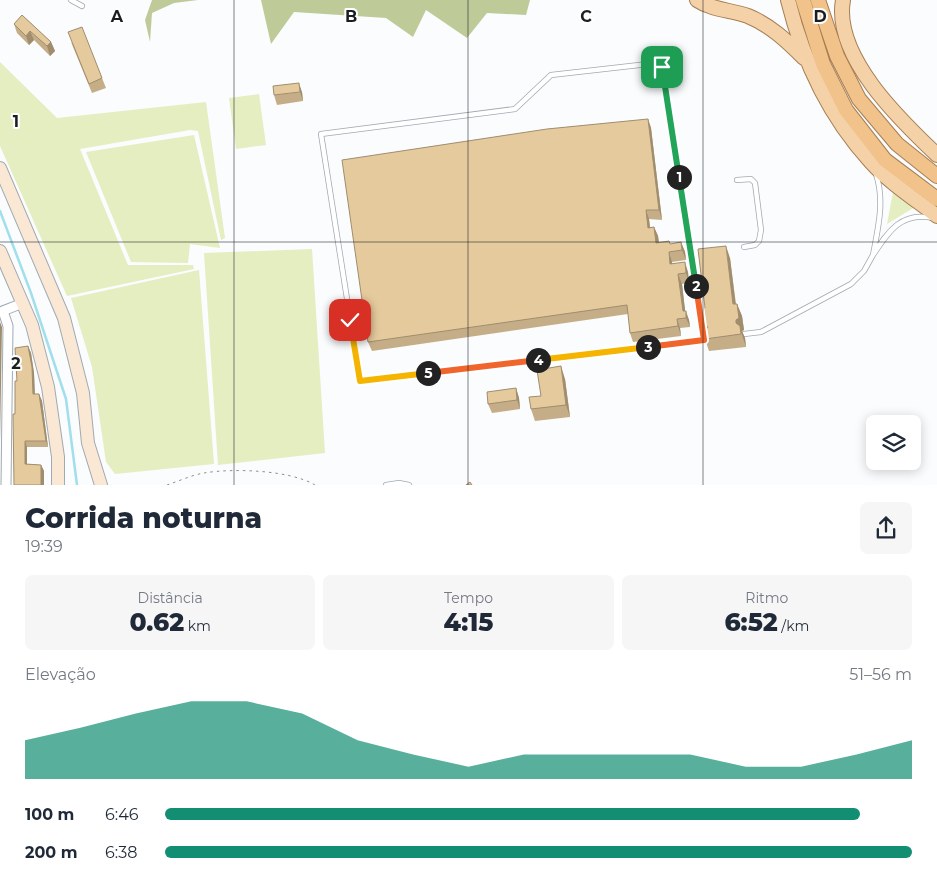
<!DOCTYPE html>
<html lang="pt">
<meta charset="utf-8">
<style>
:root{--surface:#fff;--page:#f6f6f7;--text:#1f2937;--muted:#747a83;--accent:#128e73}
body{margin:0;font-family:Montserrat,sans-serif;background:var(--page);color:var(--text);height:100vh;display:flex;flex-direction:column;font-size:19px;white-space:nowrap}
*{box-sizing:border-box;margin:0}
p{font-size:16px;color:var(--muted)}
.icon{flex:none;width:28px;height:28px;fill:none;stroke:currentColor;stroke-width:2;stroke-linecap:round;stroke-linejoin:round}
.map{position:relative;height:485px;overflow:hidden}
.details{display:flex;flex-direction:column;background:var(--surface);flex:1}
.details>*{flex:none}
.fabs{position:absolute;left:866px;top:415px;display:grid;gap:10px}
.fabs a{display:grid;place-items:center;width:55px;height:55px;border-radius:8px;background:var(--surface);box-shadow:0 2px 12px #0003;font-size:25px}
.pin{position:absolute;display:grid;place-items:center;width:42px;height:42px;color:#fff;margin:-21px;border-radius:10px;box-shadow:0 2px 8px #0006}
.km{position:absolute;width:25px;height:25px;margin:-12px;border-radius:50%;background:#222;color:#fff;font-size:14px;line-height:25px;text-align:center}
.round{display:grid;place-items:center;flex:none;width:52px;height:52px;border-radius:8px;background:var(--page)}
.head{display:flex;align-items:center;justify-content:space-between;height:85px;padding:0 25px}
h1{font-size:28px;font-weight:800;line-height:38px}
.metrics{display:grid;grid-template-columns:repeat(3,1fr);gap:8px;height:85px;padding:5px 25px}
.metrics div{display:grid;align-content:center;border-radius:8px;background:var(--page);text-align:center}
.metrics b{font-size:25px;font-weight:800}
.metrics small{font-size:14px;font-weight:400}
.metrics p{font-size:14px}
.chart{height:140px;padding:10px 25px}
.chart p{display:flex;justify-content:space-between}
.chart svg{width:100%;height:90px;margin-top:5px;fill:var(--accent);opacity:.7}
ul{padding:0 25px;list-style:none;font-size:16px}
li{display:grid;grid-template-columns:80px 60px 1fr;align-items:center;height:38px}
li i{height:12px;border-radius:6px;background:var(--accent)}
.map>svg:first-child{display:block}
.green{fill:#e4eec1}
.forest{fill:#bfca99}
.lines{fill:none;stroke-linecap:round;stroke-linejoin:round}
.stream{stroke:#a0dfeb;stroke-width:2.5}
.service-casing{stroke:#a0aab2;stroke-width:6}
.minor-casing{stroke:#a0aab2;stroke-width:11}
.secondary-casing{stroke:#a0aab2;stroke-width:14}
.primary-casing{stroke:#a57e53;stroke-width:16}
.trunk-casing{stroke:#a57e53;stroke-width:16}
.path{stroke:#8c8f91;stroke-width:1;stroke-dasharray:2.5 4;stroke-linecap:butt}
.service{stroke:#fff;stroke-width:4.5}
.minor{stroke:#fff;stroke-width:9}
.secondary{stroke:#fae8d4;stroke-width:12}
.primary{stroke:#f5d1a8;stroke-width:14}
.trunk{stroke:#f2c28b;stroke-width:14}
.wall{fill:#c5ae87}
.shaded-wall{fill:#a08d6e}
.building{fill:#e5ca9d;stroke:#a08d6e}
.split-1-casing{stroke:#fff;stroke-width:10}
.split-2-casing{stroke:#fff;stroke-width:10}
.split-3-casing{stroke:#fff;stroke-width:10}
.split-4-casing{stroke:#fff;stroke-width:10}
.split-5-casing{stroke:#fff;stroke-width:10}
.split-6-casing{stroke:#fff;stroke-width:10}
.split-1{stroke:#22a559;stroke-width:6}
.split-2{stroke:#22a559;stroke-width:6}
.split-3{stroke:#f0652b;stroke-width:6}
.split-4{stroke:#f5b400;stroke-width:6}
.split-5{stroke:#f0652b;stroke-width:6}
.split-6{stroke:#f5b400;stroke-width:6}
.grid{fill:none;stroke:#1b1e21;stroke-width:1;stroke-opacity:0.55}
.grid-label{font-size:16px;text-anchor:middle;font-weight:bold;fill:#1b1e21;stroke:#fff;stroke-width:4;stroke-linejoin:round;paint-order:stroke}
</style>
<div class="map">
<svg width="937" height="485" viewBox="0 0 937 485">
<rect width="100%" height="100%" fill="#fafcfe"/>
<path class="green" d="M 0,62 L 57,118 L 206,102 L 225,238 L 221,240 L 198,131 L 190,130 L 80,149 L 128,265 L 193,265 L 194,269 L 67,296 L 0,146 Z
M 259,94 L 266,145 L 236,149 L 229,98 Z
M 194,135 L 220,248 L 190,244 L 188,263 L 131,262 L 86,152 Z
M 893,192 L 915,207 L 887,224 Z
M 312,249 L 325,453 L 218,465 L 204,253 Z
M 199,270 L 214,464 L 115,474 L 106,462 L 92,367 L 71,298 Z"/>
<path class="forest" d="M 152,0 L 198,0 L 174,3 L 152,13 L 150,42 L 145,20 Z
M 261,0 L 530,0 L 526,15 L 487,13 L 467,38 L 426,10 L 413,37 L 386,18 L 294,12 L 271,44 Z"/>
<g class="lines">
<path class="stream" d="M 0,211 L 31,293 L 66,399 L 77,485"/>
<g class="service-casing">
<path id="service" d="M 71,0 L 82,6
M 876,174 C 885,201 878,228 873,255 C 888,232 901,211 933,218
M 737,180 L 751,179 L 755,183 L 761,230 L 759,241 L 755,245 L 744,247
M 744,334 L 761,332 L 851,284 L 864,271 L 873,255
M 704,340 L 662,67 L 657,63 L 551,75 L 515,109 L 321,134 L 360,381 L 704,340 L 708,340
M 386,485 L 399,483 L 409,485"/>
</g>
<g class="minor-casing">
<path id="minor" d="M 3,311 L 8,326 L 6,485
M 0,312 L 23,303"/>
</g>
<g class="secondary-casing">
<path id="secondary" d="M 0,168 L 64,318 L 83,393 L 88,443 L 101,485
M 0,251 L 32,325 L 48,387 L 58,457 L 58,485"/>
</g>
<g class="primary-casing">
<path id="primary" d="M 697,0 C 712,10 731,10 748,16 C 770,25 787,41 804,58
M 788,0 C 803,61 829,116 871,162 C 890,183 915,199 937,216
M 843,0 C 833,56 900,120 937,155"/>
</g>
<g class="trunk-casing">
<path id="trunk" d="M 803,0 L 823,64 L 846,110 L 885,160 L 937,199
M 818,0 L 837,56 L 859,99 L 897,144 L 937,176"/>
</g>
<path class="path" d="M 167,485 C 179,481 192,475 204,473 C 233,468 290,470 315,485"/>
<use href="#service" class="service"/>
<use href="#minor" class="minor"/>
<use href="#secondary" class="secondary"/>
<use href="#primary" class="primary"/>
<use href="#trunk" class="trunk"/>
</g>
<path class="wall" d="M 22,15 L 51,42 L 55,51 L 50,56 L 34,40 L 29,45 L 17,33 L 14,24 Z
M 71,42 L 102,78 L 106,88 L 92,93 Z
M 302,92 L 303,101 L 277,105 L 274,95 Z
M 648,119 L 651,128 L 662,220 L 649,219 L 650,227 L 654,227 L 658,236 L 659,243 L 670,244 L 681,242 L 685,252 L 686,260 L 672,262 L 672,264 L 688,272 L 689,283 L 682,284 L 685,311 L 689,320 L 690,327 L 680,328 L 681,336 L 633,342 L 630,333 L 628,314 L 372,351 L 368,342 Z
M 730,258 L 736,304 L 737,304 L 742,316 L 744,330 L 742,331 L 745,338 L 746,347 L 709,351 L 705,339 L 705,330 L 703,324 Z
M 28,346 L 31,353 L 34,373 L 35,394 L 39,394 L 42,401 L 48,447 L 27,447 L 27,464 L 41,465 L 44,471 L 14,485 L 15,414 L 17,381 Z
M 565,379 L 570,417 L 535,421 L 531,409 L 541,396 Z
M 516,388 L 519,398 L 520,409 L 492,413 L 488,404 Z"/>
<path class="shaded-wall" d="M 30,31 L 34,40 L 29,45 L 26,36 Z
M 51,42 L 55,51 L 50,56 L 47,46 Z
M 299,83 L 302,92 L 303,101 L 300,92 Z
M 648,119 L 651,128 L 662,220 L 659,210 Z
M 646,210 L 649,219 L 651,237 L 648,228 Z
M 654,227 L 658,236 L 660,252 L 656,243 Z
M 681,242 L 685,252 L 686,260 L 682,250 Z
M 726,246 L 730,258 L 737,316 L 733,304 Z
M 669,252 L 672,262 L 674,273 L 670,264 Z
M 685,262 L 688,272 L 689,283 L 686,273 Z
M 678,274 L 682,284 L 686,318 L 683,311 Z
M 737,304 L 742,316 L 744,330 L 742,331 L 745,338 L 746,347 L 741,332 L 740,335 L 736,323 Z
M 686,311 L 689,320 L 690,327 L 686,318 Z
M 677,319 L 680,328 L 681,336 L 678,326 Z
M 0,322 L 2,327 L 0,442 Z
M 28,346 L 31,353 L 34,373 L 35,401 L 33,394 Z
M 561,366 L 565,379 L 570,417 L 566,405 Z
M 516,388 L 519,398 L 520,409 L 517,400 Z
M 39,394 L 42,401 L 48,447 L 46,441 Z
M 25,441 L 27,447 L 27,470 L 25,464 Z
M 41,465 L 44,471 L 44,485 L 41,485 Z"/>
<path class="building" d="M 22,15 L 51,42 L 47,46 L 30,31 L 26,36 L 14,24 Z
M 82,27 L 102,78 L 89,84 L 68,32 Z
M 299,83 L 300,92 L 274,95 L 273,86 Z
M 648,119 L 659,210 L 646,210 L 648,228 L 654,227 L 656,243 L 669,241 L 670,244 L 681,242 L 682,250 L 669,252 L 670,264 L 685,262 L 686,273 L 678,274 L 683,311 L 686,311 L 686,318 L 677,319 L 678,326 L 630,333 L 627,305 L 368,342 L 342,160 L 547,129 Z
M 726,246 L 733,304 L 737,304 L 739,318 L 736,320 L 736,323 L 740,326 L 741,334 L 705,339 L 704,332 L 708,327 L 703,324 L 701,308 L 705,308 L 698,249 Z
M 28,346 L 32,367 L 33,394 L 39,394 L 46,441 L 25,441 L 25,464 L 41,465 L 41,485 L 14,485 L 13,414 L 15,414 L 15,381 L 17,381 L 15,348 Z
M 561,366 L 566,405 L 531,409 L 529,397 L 541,396 L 537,370 Z
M 516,388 L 517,400 L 488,404 L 487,392 Z
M 470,482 L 472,485 L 466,485 Z"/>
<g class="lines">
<g class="split-1-casing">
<path id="split-1" d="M 662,67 L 679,177"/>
</g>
<g class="split-2-casing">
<path id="split-2" d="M 679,177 L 696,286"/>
</g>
<g class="split-3-casing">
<path id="split-3" d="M 648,347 L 704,340 L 696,286"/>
</g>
<g class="split-4-casing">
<path id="split-4" d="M 538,360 L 648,347"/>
</g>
<g class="split-5-casing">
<path id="split-5" d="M 428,373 L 538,360"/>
</g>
<g class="split-6-casing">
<path id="split-6" d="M 350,320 L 360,381 L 428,373"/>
</g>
<use href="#split-1" class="split-1"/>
<use href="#split-2" class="split-2"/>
<use href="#split-3" class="split-3"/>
<use href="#split-4" class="split-4"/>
<use href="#split-5" class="split-5"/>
<use href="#split-6" class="split-6"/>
</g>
<path class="grid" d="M 234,0 L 234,485M 468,0 L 468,485M 703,0 L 703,485M 0,242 L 937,242"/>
<g class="grid-label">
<text x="117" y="22">A</text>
<text x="351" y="22">B</text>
<text x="586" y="22">C</text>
<text x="820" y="22">D</text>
<text x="16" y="127">1</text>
<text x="16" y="369">2</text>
</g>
</svg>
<div class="fabs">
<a><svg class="icon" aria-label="layers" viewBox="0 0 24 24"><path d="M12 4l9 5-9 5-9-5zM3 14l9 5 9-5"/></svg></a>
</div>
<div class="pin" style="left:662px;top:67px;background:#1e9e55"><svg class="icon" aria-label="arrive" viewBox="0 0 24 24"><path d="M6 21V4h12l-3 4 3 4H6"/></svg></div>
<div class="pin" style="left:350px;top:320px;background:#d93025"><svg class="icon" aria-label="check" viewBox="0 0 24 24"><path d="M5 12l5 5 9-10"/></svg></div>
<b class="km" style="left:679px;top:177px">1</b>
<b class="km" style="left:696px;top:286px">2</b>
<b class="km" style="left:648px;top:347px">3</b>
<b class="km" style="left:538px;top:360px">4</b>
<b class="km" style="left:428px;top:373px">5</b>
</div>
<section class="details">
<div class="head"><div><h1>Corrida noturna</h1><p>19:39</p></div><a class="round"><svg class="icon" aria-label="share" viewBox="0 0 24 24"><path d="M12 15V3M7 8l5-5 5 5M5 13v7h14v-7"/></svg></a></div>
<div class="metrics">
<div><p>Distância</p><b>0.62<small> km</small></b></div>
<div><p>Tempo</p><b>4:15</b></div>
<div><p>Ritmo</p><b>6:52<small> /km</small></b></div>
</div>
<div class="chart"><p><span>Elevação</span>51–56 m</p>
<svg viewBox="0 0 160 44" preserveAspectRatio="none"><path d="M0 44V25L10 19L20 12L30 6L40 6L50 12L60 25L70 32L80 38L90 32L100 32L110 32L120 32L130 38L140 38L150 32L160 25V44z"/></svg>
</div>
<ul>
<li><b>100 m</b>6:46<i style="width:93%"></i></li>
<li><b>200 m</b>6:38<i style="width:100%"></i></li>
</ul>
</section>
